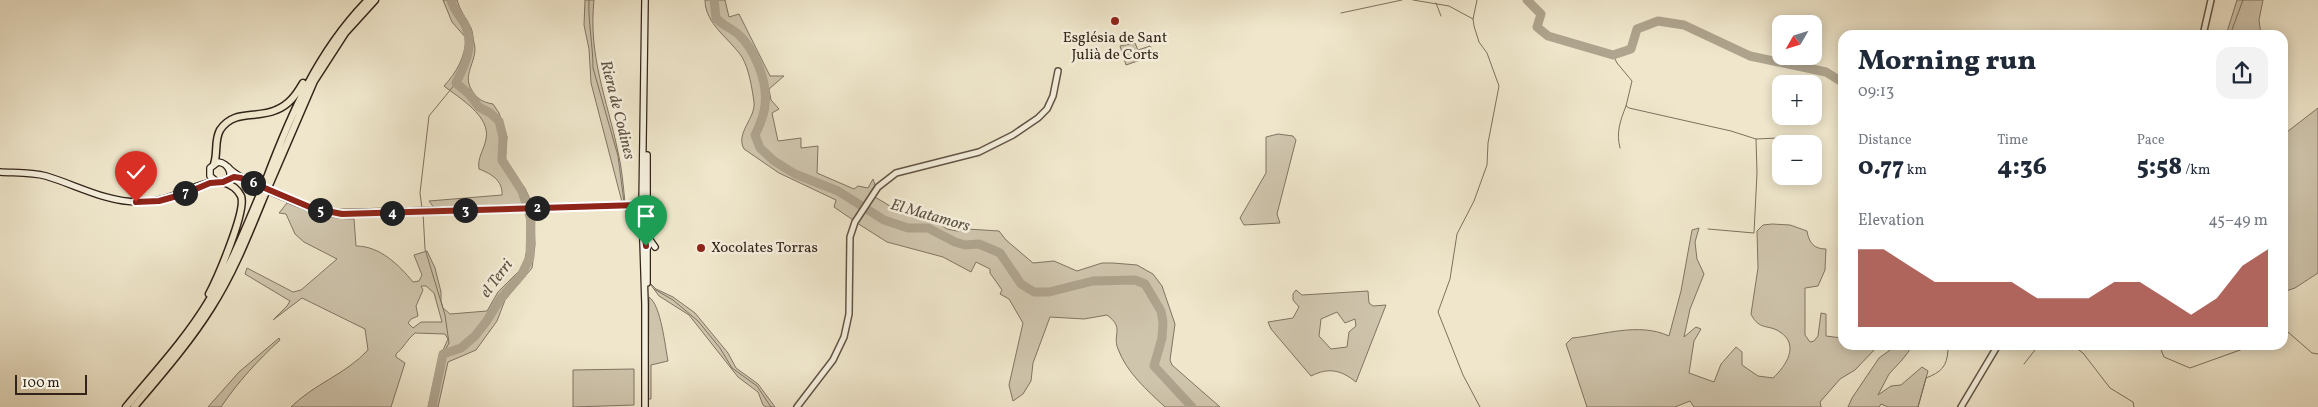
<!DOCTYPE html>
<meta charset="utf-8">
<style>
:root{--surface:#fff;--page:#f2f2f3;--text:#1f2937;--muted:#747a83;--accent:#8f2418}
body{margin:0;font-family:Vollkorn,serif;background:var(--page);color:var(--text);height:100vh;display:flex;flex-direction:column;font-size:19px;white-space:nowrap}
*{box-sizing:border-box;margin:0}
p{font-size:16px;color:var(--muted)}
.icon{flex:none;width:28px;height:28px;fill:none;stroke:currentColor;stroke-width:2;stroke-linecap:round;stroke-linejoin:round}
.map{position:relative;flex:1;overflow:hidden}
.side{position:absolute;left:1838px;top:30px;width:450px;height:320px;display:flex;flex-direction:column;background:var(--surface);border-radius:15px;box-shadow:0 2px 12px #0003}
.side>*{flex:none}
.needle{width:32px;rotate:231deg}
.tools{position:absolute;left:1772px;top:15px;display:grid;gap:10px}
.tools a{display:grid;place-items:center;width:50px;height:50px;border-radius:10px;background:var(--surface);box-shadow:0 2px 12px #0003;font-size:25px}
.scale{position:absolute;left:15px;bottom:12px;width:72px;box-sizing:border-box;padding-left:5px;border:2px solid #332419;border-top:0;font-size:14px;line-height:18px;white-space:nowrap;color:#332419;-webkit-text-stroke:4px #f5efdd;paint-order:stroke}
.pin{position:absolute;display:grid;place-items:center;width:42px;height:42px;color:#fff;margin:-51px -21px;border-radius:50% 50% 50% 0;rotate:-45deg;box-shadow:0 0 5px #0007}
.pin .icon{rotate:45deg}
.km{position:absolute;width:25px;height:25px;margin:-12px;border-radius:50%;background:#222;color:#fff;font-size:14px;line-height:25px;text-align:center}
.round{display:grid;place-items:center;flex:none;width:52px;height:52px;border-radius:15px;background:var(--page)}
.headline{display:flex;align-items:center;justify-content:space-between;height:85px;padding:0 20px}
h1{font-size:28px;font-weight:800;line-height:38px}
.figures{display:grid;grid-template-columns:repeat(3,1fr);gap:8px;height:85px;padding:5px 20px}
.figures div{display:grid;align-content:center}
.figures b{font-size:25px;font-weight:800}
.figures small{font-size:14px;font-weight:400}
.figures p{font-size:14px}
.chart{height:140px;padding:10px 20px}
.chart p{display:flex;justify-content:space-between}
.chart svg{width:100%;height:90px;margin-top:5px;fill:var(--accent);opacity:.7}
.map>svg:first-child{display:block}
.green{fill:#cfc5ad;stroke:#817463;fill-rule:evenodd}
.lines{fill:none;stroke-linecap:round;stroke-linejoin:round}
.stream{stroke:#7d715f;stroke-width:1}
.river{stroke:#afa48e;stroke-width:9}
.tertiary-casing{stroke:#625446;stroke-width:8}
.secondary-casing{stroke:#332419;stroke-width:8}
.trunk-casing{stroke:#332419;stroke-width:9}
.tertiary{stroke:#f5efdd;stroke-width:5}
.secondary{stroke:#f5efdd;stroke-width:5.5}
.trunk{stroke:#efe6cb;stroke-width:6}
.trunk-bridge-casing{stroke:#332419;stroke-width:9;stroke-linecap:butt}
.trunk-bridge{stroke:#efe6cb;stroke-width:6}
.route-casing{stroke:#fff;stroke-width:10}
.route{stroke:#8f2418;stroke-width:6}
.poi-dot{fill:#8f2418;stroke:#f5efdd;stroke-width:2}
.labels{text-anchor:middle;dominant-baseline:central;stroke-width:5;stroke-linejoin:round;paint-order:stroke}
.poi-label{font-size:15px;fill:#332419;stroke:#f5efdd}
.water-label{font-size:16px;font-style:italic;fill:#5e5142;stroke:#f5efdd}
</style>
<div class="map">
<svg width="2318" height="407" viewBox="0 0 2318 407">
<rect width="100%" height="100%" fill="#efe6cb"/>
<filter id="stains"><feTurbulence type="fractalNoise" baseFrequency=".004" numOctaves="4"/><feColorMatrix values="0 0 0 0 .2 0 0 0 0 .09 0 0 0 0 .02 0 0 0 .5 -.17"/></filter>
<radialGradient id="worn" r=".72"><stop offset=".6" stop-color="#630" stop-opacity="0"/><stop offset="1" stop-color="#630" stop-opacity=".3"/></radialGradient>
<path class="green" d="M 443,0 L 457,0 C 460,11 466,18 471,28 C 473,32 473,39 474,43 C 479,59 462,73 471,89 C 477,99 482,102 493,104 L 499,113 L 507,137 L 505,159 L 511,172 L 525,188 L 532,204 L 435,209 L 429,201 L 502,195 C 503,181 492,174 479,169 C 477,158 484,150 486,139 C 491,116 459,98 444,86 C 457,72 465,57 466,38 L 452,22 Z
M 585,0 L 594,0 C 588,56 607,99 618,152 C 622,168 623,185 625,202 L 622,202 L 591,83 L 589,49 L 584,25 Z
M 705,0 L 725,0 L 729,17 L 739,14 L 770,76 L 784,76 L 769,89 L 771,100 L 779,109 L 772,113 L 778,141 L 801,138 L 801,148 L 818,146 L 817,173 L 854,189 L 858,186 L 868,188 L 873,179 L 875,185 L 853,220 L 834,207 L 836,200 L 779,173 L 744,149 C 735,133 756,118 754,102 C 752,88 749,69 742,57 C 730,39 705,24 705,0 Z
M 2237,0 L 2263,0 L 2259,20 L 2261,35 L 2226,35 Z
M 1135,43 L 1138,50 L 1150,46 L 1155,55 L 1126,65 L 1120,46 Z
M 2318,108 L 2318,273 L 2295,288 L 2283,292 L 2283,135 Z
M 1278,134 L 1293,136 L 1296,140 L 1277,214 L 1280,223 L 1244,225 L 1240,218 L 1266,173 L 1266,137 Z
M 875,197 L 900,212 L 925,215 L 947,229 L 957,231 L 967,229 L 999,231 L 1006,240 L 1033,263 L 1054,261 L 1077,271 L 1102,263 L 1113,263 L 1137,265 L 1153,274 L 1162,286 L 1175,324 L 1170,360 L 1172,365 L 1220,407 L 1165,407 C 1147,390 1127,373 1118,349 C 1112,334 1125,328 1107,315 L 1084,319 L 1050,317 L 1033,363 L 1031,381 L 1023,394 L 1013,401 L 1009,385 L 1023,323 L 1009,299 L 1000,294 L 1002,290 L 990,273 L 990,269 L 976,262 L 971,272 L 943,257 L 887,242 L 857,223 Z
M 287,203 C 309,212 329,219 354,219 L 356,246 C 380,246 399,265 413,282 L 419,281 L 422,275 L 414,255 L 427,251 L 435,268 L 441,292 L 441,301 L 443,308 L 450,314 L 487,311 L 498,292 L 520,270 L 525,259 L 527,249 L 527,211 L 534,211 L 535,245 L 532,268 L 505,300 L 497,321 L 476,350 L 448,362 L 438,407 L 428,407 L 438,361 L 448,339 L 445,334 L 415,333 C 407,339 404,348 396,354 L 396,357 L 405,363 L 391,407 L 291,407 C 314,384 346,374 368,350 L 365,329 L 302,298 L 273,320 L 287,306 L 290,301 L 245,274 L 247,268 L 293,292 L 301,290 L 337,259 L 304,242 L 295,234 L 286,214 L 279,213 ZM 421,286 L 426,286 L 434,293 L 442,322 L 421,322 L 413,328 L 408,323 L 411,319 L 418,316 L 416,306 L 423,290 Z
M 1772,224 L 1790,225 L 1807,231 C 1809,243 1814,249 1826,249 L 1825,270 L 1818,286 L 1805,288 L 1805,335 L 1810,342 L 1814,341 L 1818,336 L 1821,313 L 1826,314 L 1826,336 L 1842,338 L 1842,345 L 1876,345 L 1877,347 L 1855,370 L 1840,379 L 1820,402 L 1821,407 L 1694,407 L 1690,401 L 1675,407 L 1587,407 L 1566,344 L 1572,338 C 1603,335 1639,322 1669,336 L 1681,291 L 1692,230 L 1699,228 L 1695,242 L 1697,259 L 1704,274 L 1690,309 L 1684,337 L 1696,327 L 1701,329 L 1694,341 L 1689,373 L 1714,382 L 1721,364 L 1736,347 L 1742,352 L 1742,365 L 1758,376 L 1773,378 C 1786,366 1800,345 1780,332 C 1769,324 1759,331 1751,314 L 1758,268 L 1757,231 L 1763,225 Z
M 648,281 L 656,289 L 673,297 L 695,313 L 728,353 L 736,368 L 758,384 L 775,407 L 766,407 L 763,405 L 758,392 L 738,377 L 689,315 L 659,296 Z
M 1296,290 L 1302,295 L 1368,291 L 1369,303 L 1373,306 L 1386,305 L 1356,382 C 1341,370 1329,367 1311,376 L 1271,329 L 1268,322 L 1293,318 L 1299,307 L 1293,300 L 1293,294 ZM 1337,312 L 1345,323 L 1355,319 L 1356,326 L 1349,332 L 1347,347 L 1331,349 L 1319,336 L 1321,319 Z
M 649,297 C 661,305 665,346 668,361 L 651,365 L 651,399 L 648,399 Z
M 279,338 L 280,340 C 257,361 238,382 221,407 L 208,407 L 239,372 Z
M 1897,345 L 1909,345 L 1909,351 L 1902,360 L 1889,374 L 1878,395 L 1891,386 L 1901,385 L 1922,367 L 1928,371 L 1918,407 L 1888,407 L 1881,404 L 1879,407 L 1848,407 L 1852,398 L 1879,358 Z
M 634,369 L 634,405 L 573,407 L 573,370 Z"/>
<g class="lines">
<path class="stream" d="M 589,0 C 588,23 593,45 593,68 L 618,156 L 624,202
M 1413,0 L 1449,6 L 1473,19
M 1477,0 L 1473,19 L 1474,26 L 1479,42 L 1487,53 L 1499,86 L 1488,143 L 1487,165 L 1474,201 L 1457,234 L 1450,279 L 1438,312 L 1463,375 L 1480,407
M 1436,3 L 1441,16
M 1341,13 L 1402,0
M 2230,35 L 2243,0
M 1613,55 L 1617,63 L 1632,81 L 1626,106 L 1629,108 L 1731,131 L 1756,139 L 1778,138 L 1795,141
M 1620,148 C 1616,133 1620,121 1626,106
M 422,208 L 420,193 L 429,116 L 456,83
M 625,209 L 628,225
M 423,212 L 425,249 L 445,315 L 449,343 L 443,354
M 1708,229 L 1754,233 L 1757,173 L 1756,139
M 654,289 L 673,300 L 698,321 L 720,348 L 732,368 L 757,386 L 771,407
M 2282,334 L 2288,332 L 2312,353 L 2318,354
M 2072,345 L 2083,353 L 2110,388 L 2133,402 L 2134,407
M 2159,345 L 2164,357 L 2190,368 L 2254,345
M 2024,364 L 2039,345
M 1918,407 L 1926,378 C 1941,372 1947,367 1948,350 L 1945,345"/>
<path class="river" d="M 714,0 L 716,18 C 722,25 731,28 738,34 C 755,49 768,83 765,105 C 764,116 760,125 755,135 L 760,148 L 774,161 L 795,174 L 838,191 L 884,220 L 908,228 L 928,228 L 955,242 L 965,245 L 979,244 L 1000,253 L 1021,284 L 1034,292 L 1049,292 L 1093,281 L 1135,280 L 1145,284 L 1161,311 L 1163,322 L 1162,338 L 1154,366 L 1192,407
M 1527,0 L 1541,14 L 1537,27 L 1548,36 L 1613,55 L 1631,49 L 1637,29 L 1658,21 L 1684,25 L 1750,56 L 1826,72 L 1842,82
M 432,407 L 443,354 L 461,348 L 475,336 L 486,322 L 501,298 L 522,274 L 530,257 L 531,220 L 522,191 L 502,160 L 503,137 L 499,121 L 490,113 L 479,107 L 469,94 L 456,83 C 465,65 474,47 466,27 C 462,17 454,12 451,0"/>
<g class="tertiary-casing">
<path id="tertiary" d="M 2203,35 L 2211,0
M 797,407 L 833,360 L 844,337 L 849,314 L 850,237 L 855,222 L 878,187 L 896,173 L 979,152 L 1013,135 L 1038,118 L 1047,109 L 1053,96 L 1058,71
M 1961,407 L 1998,345"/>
</g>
<g class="secondary-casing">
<path id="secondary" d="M 647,155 L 647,283
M 228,167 C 240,182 310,209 331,213 L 642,205
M 0,172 C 15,173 31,172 46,176 C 76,185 106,202 138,202 C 166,203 182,190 207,183 C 212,182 218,184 223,182 C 236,178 229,163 218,162 L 210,168 L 210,176 L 217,182
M 648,237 L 655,247
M 645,407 L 645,304 L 642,208 L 645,0"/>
</g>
<g class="trunk-casing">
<path id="trunk" d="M 214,164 C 218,153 214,141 220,130 C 234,109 256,119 276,110 C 289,105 296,95 303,83
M 266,180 C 291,114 318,51 368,0
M 270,183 L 314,81 L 345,33 L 375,0
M 209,294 C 217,279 247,210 241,196 C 237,188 230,184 223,182
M 126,407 C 154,373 185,340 208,302 C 230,268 245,230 261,192
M 134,407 C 161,375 189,343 211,308 C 234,272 249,233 265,194"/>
</g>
<use href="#tertiary" class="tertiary"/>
<use href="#secondary" class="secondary"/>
<use href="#trunk" class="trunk"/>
<g class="trunk-bridge-casing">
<path id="trunk-bridge" d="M 261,192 L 266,180
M 265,194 L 270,183"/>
</g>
<use href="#trunk-bridge" class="trunk-bridge"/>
</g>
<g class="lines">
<g class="route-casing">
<path id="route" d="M 136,202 L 159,201 L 184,194 L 210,183 L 223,182 L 234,177 L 241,178 L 312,208 L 342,214 L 638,205 L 642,208 L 646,246"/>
</g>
<use href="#route" class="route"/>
</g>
<g class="poi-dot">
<circle cx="1115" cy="21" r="5"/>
<circle cx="701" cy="248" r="5"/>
</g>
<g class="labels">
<g class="poi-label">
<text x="1115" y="38">Església de Sant<tspan x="1115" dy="17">Julià de Corts</tspan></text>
<text x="711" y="248" text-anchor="start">Xocolates Torras</text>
</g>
<g class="water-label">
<text transform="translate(617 110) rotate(76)">Riera de Codines</text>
<text transform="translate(930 216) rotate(16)">El Matamors</text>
<text transform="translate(497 279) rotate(-53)">el Terri</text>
</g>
</g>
<rect width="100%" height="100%" filter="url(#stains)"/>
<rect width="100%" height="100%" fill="url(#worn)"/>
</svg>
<div class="tools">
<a><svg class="needle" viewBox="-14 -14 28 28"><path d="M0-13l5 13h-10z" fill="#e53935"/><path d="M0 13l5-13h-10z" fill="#747a83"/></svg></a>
<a>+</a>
<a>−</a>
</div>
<div class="scale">100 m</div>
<div class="pin" style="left:646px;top:246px;background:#1e9e55"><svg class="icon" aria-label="arrive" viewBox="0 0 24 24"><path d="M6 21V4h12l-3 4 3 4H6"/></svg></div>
<div class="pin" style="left:136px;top:202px;background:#d93025"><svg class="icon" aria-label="check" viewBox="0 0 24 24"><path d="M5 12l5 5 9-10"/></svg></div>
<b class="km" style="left:537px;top:208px">2</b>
<b class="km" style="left:465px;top:210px">3</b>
<b class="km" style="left:392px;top:213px">4</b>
<b class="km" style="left:320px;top:210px">5</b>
<b class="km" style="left:253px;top:183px">6</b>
<b class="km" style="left:185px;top:193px">7</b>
<section class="side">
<div class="headline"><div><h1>Morning run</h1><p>09:13</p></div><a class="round"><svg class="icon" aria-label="share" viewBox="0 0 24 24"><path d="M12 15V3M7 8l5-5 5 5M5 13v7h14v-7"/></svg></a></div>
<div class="figures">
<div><p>Distance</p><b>0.77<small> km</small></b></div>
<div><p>Time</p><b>4:36</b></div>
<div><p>Pace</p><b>5:58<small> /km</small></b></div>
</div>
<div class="chart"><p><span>Elevation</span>45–49 m</p>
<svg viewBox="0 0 160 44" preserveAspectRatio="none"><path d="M0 44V6L10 6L20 14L30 22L40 22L50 22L60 22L70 30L80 30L90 30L100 22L110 22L120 30L130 38L140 30L150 14L160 6V44z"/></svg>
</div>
</section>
</div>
